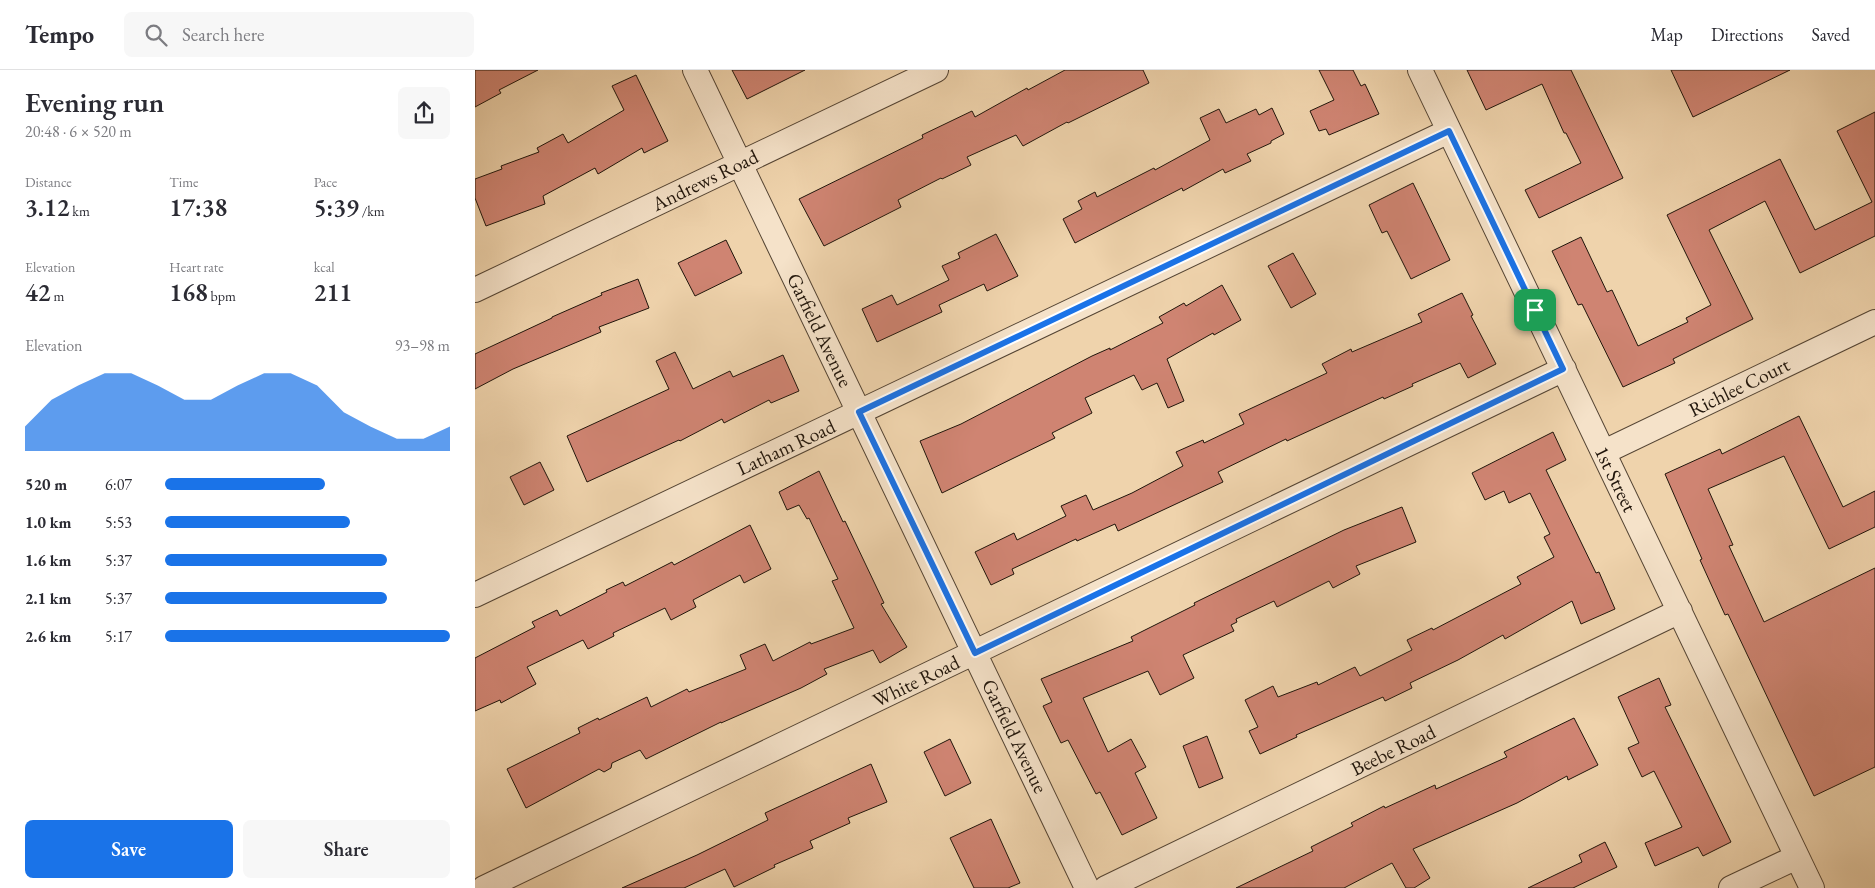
<!DOCTYPE html>
<meta charset="utf-8">
<style>
:root{--surface:#fff;--page:#f7f7f7;--text:#2b2b33;--muted:#7c7c81;--line:#e1e1e2;--accent:#1a73e8}
body{margin:0;font-family:"EB Garamond",serif;background:var(--page);color:var(--text);height:100vh;display:flex;flex-direction:column;font-size:19px;white-space:nowrap}
*{box-sizing:border-box;margin:0}
p{font-size:16px;color:var(--muted)}
.icon{flex:none;width:28px;height:28px;fill:none;stroke:currentColor;stroke-width:2;stroke-linecap:round;stroke-linejoin:round}
.map{position:relative;flex:1;overflow:hidden}
.sheet{display:flex;flex-direction:column;background:var(--surface);width:475px}
.sheet>*{flex:none}
.pin{position:absolute;display:grid;place-items:center;width:42px;height:42px;color:#fff;margin:-21px;border-radius:10px;box-shadow:0 2px 8px #0006}
.round{display:grid;place-items:center;flex:none;width:52px;height:52px;border-radius:8px;background:var(--page)}
.head{display:flex;align-items:center;justify-content:space-between;height:85px;padding:0 25px}
h1{font-size:28px;font-weight:600;line-height:38px}
.figures{display:grid;grid-template-columns:repeat(3,1fr);gap:8px;height:85px;padding:5px 25px}
.figures div{display:grid;align-content:center}
.figures b{font-size:25px;font-weight:600}
.figures small{font-size:14px;font-weight:400}
.figures p{font-size:14px}
.chart{height:140px;padding:10px 25px}
.chart p{display:flex;justify-content:space-between}
.chart svg{width:100%;height:90px;margin-top:5px;fill:var(--accent);opacity:.7}
.primary-button{display:flex;gap:10px;margin-top:auto;padding:10px 25px}
.primary-button a{flex:1;height:58px;border-radius:8px;background:var(--accent);color:#fff;font-size:20px;font-weight:600;line-height:58px;text-align:center}
.primary-button a+a{background:var(--page);color:var(--text)}
ul{padding:0 25px;list-style:none;font-size:16px}
li{display:grid;grid-template-columns:80px 60px 1fr;align-items:center;height:38px}
li i{height:12px;border-radius:6px;background:var(--accent)}
header{display:flex;align-items:center;gap:30px;box-sizing:border-box;height:70px;padding:0 25px;background:var(--surface);border-bottom:1px solid var(--line)}
header strong{font-size:24px}
nav{display:flex;gap:28px;margin-inline-start:auto;font-size:18px}
.search{width:350px;height:45px;background:var(--page);display:flex;align-items:center;gap:12px;box-sizing:border-box;padding:0 18px;border-radius:8px;color:var(--muted);font-size:19px}
main{display:flex;flex:1;min-height:0}
.map>svg:first-child{display:block}
.building{fill:#cf8472;stroke:#20150b}
.lines{fill:none;stroke-linecap:round;stroke-linejoin:round}
.minor-casing{stroke:#544433;stroke-width:26}
.minor{stroke:#f5e2c9;stroke-width:24}
.route-casing{stroke:#fff;stroke-width:10}
.route{stroke:#1a73e8;stroke-width:6}
.labels{text-anchor:middle;dominant-baseline:central;stroke-width:5;stroke-linejoin:round;paint-order:stroke}
.street-label{font-size:20px;fill:#20150b;stroke:#f5e2c9}
</style>
<header>
<strong>Tempo</strong>
<div class="search"><svg class="icon" aria-label="search" viewBox="0 0 24 24"><circle cx="10" cy="10" r="6"/><path d="M15 15l6 6"/></svg>Search here</div>
<nav><a>Map</a><a>Directions</a><a>Saved</a></nav>
</header>
<main>
<section class="sheet">
<div class="head"><div><h1>Evening run</h1><p>20:48 · 6 × 520 m</p></div><a class="round"><svg class="icon" aria-label="share" viewBox="0 0 24 24"><path d="M12 15V3M7 8l5-5 5 5M5 13v7h14v-7"/></svg></a></div>
<div class="figures">
<div><p>Distance</p><b>3.12<small> km</small></b></div>
<div><p>Time</p><b>17:38</b></div>
<div><p>Pace</p><b>5:39<small> /km</small></b></div>
</div>
<div class="figures">
<div><p>Elevation</p><b>42<small> m</small></b></div>
<div><p>Heart rate</p><b>168<small> bpm</small></b></div>
<div><p>kcal</p><b>211</b></div>
</div>
<div class="chart"><p><span>Elevation</span>93–98 m</p>
<svg viewBox="0 0 160 44" preserveAspectRatio="none"><path d="M0 44V32L10 19L20 12L30 6L40 6L50 12L60 19L70 19L80 12L90 6L100 6L110 12L120 25L130 32L140 38L150 38L160 32V44z"/></svg>
</div>
<ul>
<li><b>520 m</b>6:07<i style="width:56%"></i></li>
<li><b>1.0 km</b>5:53<i style="width:65%"></i></li>
<li><b>1.6 km</b>5:37<i style="width:78%"></i></li>
<li><b>2.1 km</b>5:37<i style="width:78%"></i></li>
<li><b>2.6 km</b>5:17<i style="width:100%"></i></li>
</ul>
<div class="primary-button"><a>Save</a><a>Share</a></div>
</section>
<div class="map">
<svg width="1400" height="818" viewBox="0 0 1400 818">
<rect width="100%" height="100%" fill="#efd3ac"/>
<filter id="stains"><feTurbulence type="fractalNoise" baseFrequency=".004" numOctaves="4"/><feColorMatrix values="0 0 0 0 .2 0 0 0 0 .09 0 0 0 0 .02 0 0 0 .5 -.17"/></filter>
<radialGradient id="worn" r=".72"><stop offset=".6" stop-color="#630" stop-opacity="0"/><stop offset="1" stop-color="#630" stop-opacity=".3"/></radialGradient>
<path class="building" d="M 0,0 L 63,0 L 24,20 L 26,23 L 0,37 Z
M 257,0 L 330,0 L 272,29 Z
M 590,0 L 668,0 L 674,13 L 593,53 L 592,52 L 548,76 L 541,65 L 492,87 L 496,95 L 467,109 L 466,108 L 423,130 L 426,137 L 349,176 L 324,129 L 448,68 L 447,65 L 497,41 L 500,47 L 552,18 L 553,20 Z
M 844,0 L 878,0 L 886,16 L 890,14 L 904,44 L 854,65 L 851,59 L 844,61 L 835,41 L 859,30 Z
M 992,0 L 1096,0 L 1148,108 L 1064,148 L 1050,120 L 1106,93 L 1091,63 L 1089,63 L 1067,14 L 1011,40 Z
M 1196,0 L 1315,0 L 1218,47 Z
M 161,5 L 193,71 L 169,83 L 167,78 L 123,104 L 120,98 L 68,126 L 70,134 L 11,156 L 0,128 L 0,109 L 27,99 L 26,96 L 64,82 L 62,78 L 88,64 L 93,73 L 149,40 L 137,16 Z
M 797,38 L 809,64 L 796,71 L 796,73 L 772,84 L 776,91 L 750,103 L 748,99 L 708,121 L 707,118 L 600,173 L 588,149 L 607,139 L 603,131 L 620,122 L 622,127 L 679,98 L 680,100 L 735,70 L 725,48 L 744,39 L 751,53 L 781,39 L 784,45 Z
M 1400,42 L 1400,166 L 1325,203 L 1290,131 L 1234,160 L 1278,249 L 1198,289 L 1200,293 L 1148,317 L 1107,234 L 1103,235 L 1077,181 L 1106,167 L 1132,222 L 1137,220 L 1163,276 L 1213,252 L 1211,248 L 1236,235 L 1192,145 L 1305,89 L 1340,160 L 1397,132 L 1362,61 Z
M 938,113 L 975,190 L 936,209 L 912,161 L 907,163 L 894,135 Z
M 521,164 L 543,206 L 512,221 L 509,214 L 464,235 L 467,242 L 402,272 L 387,239 L 417,225 L 422,235 L 474,210 L 467,196 L 485,188 L 483,183 Z
M 251,170 L 267,203 L 220,226 L 203,193 Z
M 818,183 L 841,224 L 816,238 L 793,196 Z
M 163,209 L 174,238 L 124,257 L 126,262 L 38,299 L 0,319 L 0,284 L 77,248 L 77,247 L 127,225 L 126,223 Z
M 747,215 L 766,250 L 739,265 L 738,263 L 692,289 L 709,331 L 693,338 L 682,313 L 667,320 L 659,305 L 610,328 L 617,343 L 577,363 L 580,368 L 467,423 L 445,371 L 486,354 L 617,286 L 635,278 L 635,280 L 688,253 L 684,247 L 709,233 L 711,236 Z
M 987,223 L 998,245 L 996,246 L 1021,294 L 993,308 L 985,293 L 937,314 L 938,316 L 909,329 L 908,327 L 812,371 L 811,369 L 743,402 L 748,412 L 643,461 L 640,454 L 602,471 L 601,469 L 537,499 L 539,504 L 516,515 L 500,482 L 539,463 L 542,470 L 591,446 L 586,436 L 611,425 L 618,440 L 657,423 L 708,396 L 701,382 L 728,370 L 729,373 L 769,354 L 764,344 L 852,303 L 847,294 L 876,279 L 877,282 L 947,252 L 943,244 Z
M 200,282 L 218,319 L 255,301 L 258,307 L 308,285 L 324,321 L 296,333 L 294,330 L 249,353 L 247,349 L 205,371 L 204,370 L 112,412 L 92,366 L 194,319 L 181,291 Z
M 1324,346 L 1368,437 L 1400,421 L 1400,457 L 1354,479 L 1309,386 L 1233,419 L 1258,475 L 1254,476 L 1289,552 L 1400,498 L 1400,697 L 1339,726 L 1253,544 L 1250,545 L 1225,490 L 1227,489 L 1190,404 L 1245,379 L 1247,384 Z
M 1078,362 L 1091,390 L 1071,400 L 1121,503 L 1124,502 L 1140,539 L 1106,554 L 1097,531 L 1030,569 L 1028,565 L 983,590 L 935,613 L 937,618 L 910,631 L 908,627 L 821,665 L 822,667 L 785,684 L 774,661 L 783,657 L 770,630 L 798,616 L 803,627 L 842,612 L 843,615 L 880,597 L 885,606 L 937,580 L 932,570 L 957,558 L 958,560 L 1046,514 L 1042,507 L 1079,487 L 1069,467 L 1075,464 L 1055,423 L 1034,433 L 1029,421 L 1010,430 L 997,403 Z
M 65,392 L 79,420 L 49,435 L 35,407 Z
M 344,401 L 368,452 L 370,451 L 409,533 L 406,534 L 432,577 L 405,593 L 398,580 L 349,599 L 352,604 L 326,618 L 246,653 L 246,652 L 171,689 L 165,680 L 137,693 L 136,698 L 129,702 L 124,699 L 51,738 L 32,699 L 105,663 L 103,658 L 123,648 L 124,650 L 172,627 L 176,637 L 212,619 L 214,622 L 271,599 L 265,585 L 290,574 L 298,591 L 335,572 L 336,574 L 379,558 L 357,511 L 363,509 L 334,448 L 332,449 L 324,435 L 312,440 L 304,422 Z
M 927,437 L 941,472 L 881,496 L 885,504 L 858,518 L 854,511 L 802,537 L 799,531 L 761,549 L 762,552 L 756,555 L 759,561 L 708,585 L 719,608 L 685,625 L 673,601 L 608,628 L 633,682 L 656,669 L 671,697 L 660,703 L 682,748 L 647,765 L 625,722 L 621,724 L 593,670 L 586,673 L 568,636 L 577,632 L 566,609 L 658,571 L 656,567 L 720,535 L 719,533 L 869,460 Z
M 275,455 L 296,499 L 269,513 L 265,505 L 218,530 L 221,537 L 196,550 L 190,538 L 138,563 L 139,566 L 113,579 L 108,570 L 52,597 L 61,614 L 26,633 L 25,630 L 0,641 L 0,588 L 60,557 L 57,552 L 82,540 L 85,546 L 132,522 L 131,520 L 148,512 L 150,516 L 197,492 L 199,495 Z
M 1184,608 L 1196,635 L 1190,637 L 1256,772 L 1228,786 L 1223,777 L 1180,796 L 1170,773 L 1207,757 L 1179,701 L 1167,707 L 1153,678 L 1164,673 L 1143,627 Z
M 1099,648 L 1123,695 L 1093,710 L 1092,706 L 1042,733 L 938,779 L 955,808 L 939,818 L 931,818 L 917,793 L 869,818 L 761,818 L 838,781 L 836,777 L 878,756 L 876,753 L 909,736 L 910,738 L 960,715 L 961,719 L 1032,687 L 1029,682 Z
M 732,666 L 748,708 L 724,718 L 708,676 Z
M 475,669 L 496,713 L 470,726 L 449,682 Z
M 396,694 L 412,732 L 373,748 L 375,753 L 335,771 L 338,778 L 299,795 L 300,797 L 259,817 L 250,799 L 209,818 L 147,818 L 222,785 L 293,750 L 290,743 Z
M 516,749 L 545,813 L 533,818 L 499,818 L 475,768 Z
M 1130,772 L 1142,797 L 1098,818 L 1053,818 L 1107,792 L 1104,785 Z"/>
<g class="lines">
<g class="minor-casing">
<path id="minor" d="M 220,0 L 612,818
M 945,0 L 1337,818
M 0,220 L 461,0
M 1129,382 L 1400,252
M 0,525 L 974,61
M 9,818 L 1089,299
M 631,818 L 1205,541
M 1256,818 L 1322,787"/>
</g>
<use href="#minor" class="minor"/>
</g>
<g class="lines">
<g class="route-casing">
<path id="route" d="M 974,61 L 1088,299 L 500,583 L 384,342 Z"/>
</g>
<use href="#route" class="route"/>
</g>
<g class="labels">
<g class="street-label">
<text transform="translate(230 110) rotate(-26)">Andrews Road</text>
<text transform="translate(345 260) rotate(64)">Garfield Avenue</text>
<text transform="translate(1264 317) rotate(-26)">Richlee Court</text>
<text transform="translate(311 377) rotate(-25)">Latham Road</text>
<text transform="translate(1141 409) rotate(64)">1st Street</text>
<text transform="translate(441 611) rotate(-26)">White Road</text>
<text transform="translate(540 666) rotate(64)">Garfield Avenue</text>
<text transform="translate(918 680) rotate(-26)">Beebe Road</text>
</g>
</g>
<rect width="100%" height="100%" filter="url(#stains)"/>
<rect width="100%" height="100%" fill="url(#worn)"/>
</svg>
<div class="pin" style="left:1060px;top:240px;background:#1e9e55"><svg class="icon" aria-label="arrive" viewBox="0 0 24 24"><path d="M6 21V4h12l-3 4 3 4H6"/></svg></div>
</div>
</main>
